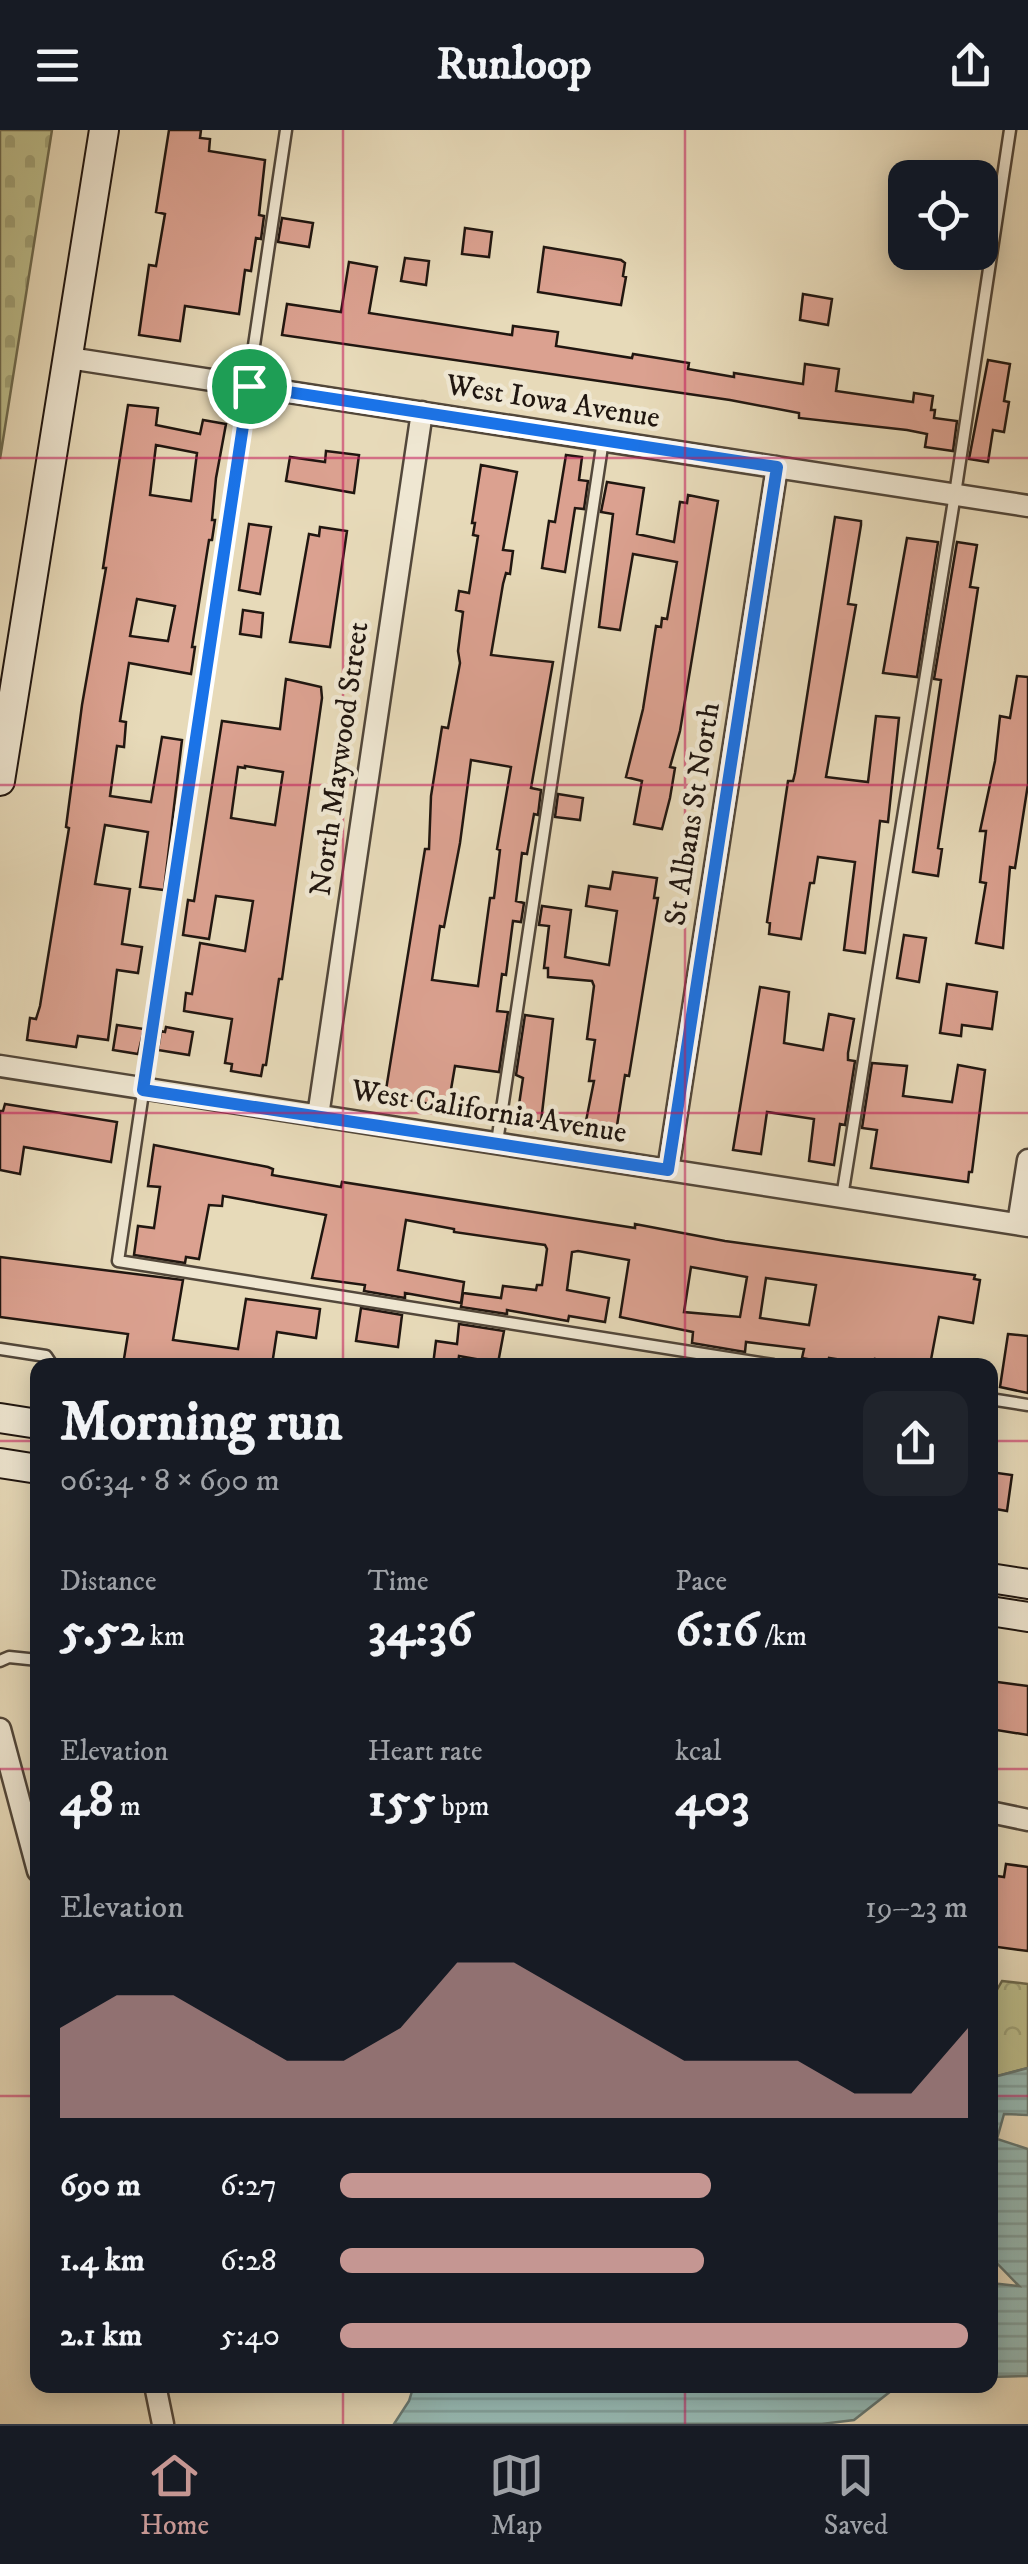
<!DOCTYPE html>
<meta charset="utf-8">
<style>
:root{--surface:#171b24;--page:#20242c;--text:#f1f3f6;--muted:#9ea1a6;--line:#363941;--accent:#c59692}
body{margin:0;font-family:"IM FELL DW Pica",serif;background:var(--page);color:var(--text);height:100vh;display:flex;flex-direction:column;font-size:38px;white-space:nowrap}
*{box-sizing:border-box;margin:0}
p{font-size:32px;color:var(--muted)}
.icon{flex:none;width:55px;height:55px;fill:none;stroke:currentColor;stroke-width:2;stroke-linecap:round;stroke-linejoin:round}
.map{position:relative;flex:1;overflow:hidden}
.sheet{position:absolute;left:30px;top:1228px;width:968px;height:1035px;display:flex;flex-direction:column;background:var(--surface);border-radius:20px;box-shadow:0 5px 25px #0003}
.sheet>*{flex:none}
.fabs{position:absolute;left:888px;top:30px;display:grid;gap:20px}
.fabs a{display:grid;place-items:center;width:110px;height:110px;border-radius:20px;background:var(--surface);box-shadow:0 5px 25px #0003;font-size:50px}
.pin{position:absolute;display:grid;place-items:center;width:85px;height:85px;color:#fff;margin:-42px;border:5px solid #fff;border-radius:50%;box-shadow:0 2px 10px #0007}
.round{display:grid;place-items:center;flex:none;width:105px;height:105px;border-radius:20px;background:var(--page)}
.summary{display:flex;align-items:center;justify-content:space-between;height:170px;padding:0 30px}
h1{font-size:55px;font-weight:800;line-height:75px}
.figures{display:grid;grid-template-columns:repeat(3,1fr);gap:15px;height:170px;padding:10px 30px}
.figures div{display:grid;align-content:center}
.figures b{font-size:50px;font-weight:800}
.figures small{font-size:28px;font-weight:400}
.figures p{font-size:28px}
.chart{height:280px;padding:20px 30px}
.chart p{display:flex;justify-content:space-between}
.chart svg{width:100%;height:180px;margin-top:10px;fill:var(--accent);opacity:.7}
ul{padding:0 30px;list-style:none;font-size:32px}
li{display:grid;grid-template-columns:160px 120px 1fr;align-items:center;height:75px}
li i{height:25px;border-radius:12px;background:var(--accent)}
header{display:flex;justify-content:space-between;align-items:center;height:130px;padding:0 30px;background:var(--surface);font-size:45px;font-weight:800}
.tab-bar{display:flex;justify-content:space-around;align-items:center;height:140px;border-top:2px solid var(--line);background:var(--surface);font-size:28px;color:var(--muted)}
.tab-bar a{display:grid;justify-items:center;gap:5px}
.tab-bar .on{color:var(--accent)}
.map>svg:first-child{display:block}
.forest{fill:url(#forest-crowns);stroke:#6e6a4e;stroke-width:2.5}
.cemetery{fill:url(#cemetery-stones);stroke:#6e6a4e;stroke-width:2.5}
.water{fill:url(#water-rules);stroke:#677872;stroke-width:2.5}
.building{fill:#dba190;stroke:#201610;stroke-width:2.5;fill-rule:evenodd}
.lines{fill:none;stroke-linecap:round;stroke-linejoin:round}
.lane-casing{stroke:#52473a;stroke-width:15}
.street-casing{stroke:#52473a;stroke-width:25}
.secondary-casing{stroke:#201610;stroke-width:32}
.lane{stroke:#efe7d2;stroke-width:10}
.street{stroke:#efe7d2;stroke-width:20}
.secondary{stroke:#efe7d2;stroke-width:28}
.route-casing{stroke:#fff;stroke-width:20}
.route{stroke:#1a73e8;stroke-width:12}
.grid{fill:none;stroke:#c2185b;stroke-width:2.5;stroke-opacity:0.55}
.labels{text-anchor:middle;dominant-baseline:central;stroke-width:9;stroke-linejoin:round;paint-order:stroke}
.street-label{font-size:30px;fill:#201610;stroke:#efe7d2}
</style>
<header><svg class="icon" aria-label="menu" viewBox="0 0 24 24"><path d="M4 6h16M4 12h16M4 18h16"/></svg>Runloop<svg class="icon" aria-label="share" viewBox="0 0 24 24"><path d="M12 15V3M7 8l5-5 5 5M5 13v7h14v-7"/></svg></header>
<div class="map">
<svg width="1028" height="2294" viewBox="0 0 1028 2294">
<defs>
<pattern id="forest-crowns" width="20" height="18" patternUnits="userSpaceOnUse" patternTransform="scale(2.5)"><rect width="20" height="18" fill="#bcbd8b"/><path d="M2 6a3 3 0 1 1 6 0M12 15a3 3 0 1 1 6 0" fill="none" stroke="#a1a277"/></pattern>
<pattern id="cemetery-stones" width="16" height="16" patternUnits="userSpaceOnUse" patternTransform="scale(2.5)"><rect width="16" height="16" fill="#bcbd8b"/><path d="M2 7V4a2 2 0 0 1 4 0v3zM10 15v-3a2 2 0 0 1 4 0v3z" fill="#a1a277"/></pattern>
<pattern id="water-rules" width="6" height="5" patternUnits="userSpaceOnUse" patternTransform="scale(2.5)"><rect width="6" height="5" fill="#97bab4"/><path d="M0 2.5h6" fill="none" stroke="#829f9a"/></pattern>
</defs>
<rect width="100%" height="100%" fill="#e7dab9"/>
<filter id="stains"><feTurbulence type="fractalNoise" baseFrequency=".002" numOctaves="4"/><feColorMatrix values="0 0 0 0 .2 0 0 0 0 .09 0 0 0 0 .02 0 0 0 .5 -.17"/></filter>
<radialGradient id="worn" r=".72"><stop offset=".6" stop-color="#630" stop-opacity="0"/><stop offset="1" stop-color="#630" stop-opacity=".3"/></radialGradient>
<path class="forest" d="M 1002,1851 L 1028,1854 L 1028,1938 L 990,1948 L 990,1872 Z"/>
<path class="cemetery" d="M 0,0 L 52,0 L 0,329 Z"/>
<path class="water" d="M 1028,1938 L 1028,1985 L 1004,1984 L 997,2009 L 1028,2019 L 1028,2246 L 990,2247 L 990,2153 L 1019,2156 L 990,2126 L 990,1948 Z
M 414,2255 L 927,2255 L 891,2261 L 854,2290 L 822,2294 L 394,2294 L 409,2271 Z"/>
<path class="building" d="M 169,0 L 201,0 L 200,8 L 210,9 L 209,21 L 265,30 L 259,85 L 264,86 L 261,109 L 256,108 L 251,141 L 245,140 L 239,184 L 185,176 L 180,211 L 139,205 L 149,135 L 156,136 L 165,84 L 156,82 Z
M 282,88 L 313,93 L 309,117 L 278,112 Z
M 465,98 L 492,102 L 489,127 L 462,124 Z
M 544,117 L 621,130 L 625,133 L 623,146 L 626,147 L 621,175 L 538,162 Z
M 405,128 L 429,131 L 426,155 L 401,151 Z
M 349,132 L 377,137 L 369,183 L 512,205 L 513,196 L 558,202 L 556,216 L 632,228 L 633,224 L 689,233 L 688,239 L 734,247 L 734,243 L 803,254 L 805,234 L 839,239 L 836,261 L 913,272 L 914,263 L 933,266 L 931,280 L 935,280 L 934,288 L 957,291 L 953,321 L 925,317 L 927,304 L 907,300 L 799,288 L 799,283 L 730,270 L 282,205 L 287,174 L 341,182 Z
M 803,164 L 832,169 L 828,195 L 800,190 Z
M 988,230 L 1010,234 L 1004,271 L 1009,272 L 1004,302 L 993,300 L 988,332 L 969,329 Z
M 128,275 L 158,278 L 156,295 L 200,304 L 203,290 L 226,294 L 216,348 L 212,390 L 215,390 L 212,410 L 209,410 L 192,517 L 195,517 L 191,544 L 129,533 L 120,591 L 126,592 L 124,617 L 117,616 L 110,666 L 151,672 L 162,607 L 182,610 L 164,760 L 140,757 L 148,702 L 105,695 L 95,754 L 130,759 L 122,814 L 142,817 L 138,843 L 117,840 L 108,910 L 78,906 L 76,917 L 27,910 L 30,888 L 36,889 L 40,876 L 69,698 L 66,697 L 82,575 L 106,438 L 103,438 ZM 156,315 L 197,323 L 191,371 L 150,365 ZM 137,469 L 175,476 L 168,511 L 130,506 Z
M 326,321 L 359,325 L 354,363 L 286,351 L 290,327 L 325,332 Z
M 566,325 L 582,327 L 579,350 L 588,351 L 584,379 L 575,378 L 565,442 L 542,438 L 549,391 L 555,392 Z
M 481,335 L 517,342 L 503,420 L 513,421 L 510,444 L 506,443 L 503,454 L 491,525 L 553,532 L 531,658 L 541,660 L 538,685 L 534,684 L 527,724 L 522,723 L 516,771 L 524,773 L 521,792 L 513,791 L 506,845 L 502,844 L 497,881 L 508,882 L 499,942 L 455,936 L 448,977 L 385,966 L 425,719 L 429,719 L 431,666 L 442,597 L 448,598 L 460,533 L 458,521 L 463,482 L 456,480 L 459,461 L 469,463 L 478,406 L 473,405 L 475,393 L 472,393 ZM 471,630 L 511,637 L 497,719 L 500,720 L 494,768 L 490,768 L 478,856 L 432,850 L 440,796 L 444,797 L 460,713 Z
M 607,352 L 644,358 L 637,404 L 674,412 L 680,372 L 687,373 L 688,365 L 718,371 L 680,601 L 670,637 L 675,638 L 670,668 L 662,699 L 634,694 L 642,651 L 626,647 L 643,579 L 656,496 L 661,497 L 662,488 L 667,489 L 677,432 L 633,424 L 620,500 L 599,497 L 613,384 L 601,382 Z
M 835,387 L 861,391 L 861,395 L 848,474 L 856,475 L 826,647 L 868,652 L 876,586 L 899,588 L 888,692 L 880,691 L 865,823 L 844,820 L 855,732 L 818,727 L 814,753 L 810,753 L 801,809 L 769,804 L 770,793 L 767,792 L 788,651 L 793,651 L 795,643 Z
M 249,394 L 271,397 L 260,464 L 239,460 Z
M 320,397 L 347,401 L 330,517 L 290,512 L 309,404 L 319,406 Z
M 907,408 L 938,412 L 917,547 L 883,543 Z
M 957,412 L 977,415 L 970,457 L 978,458 L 938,718 L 942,719 L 938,746 L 913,742 L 941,550 L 934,549 Z
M 243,480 L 263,483 L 261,507 L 240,504 Z
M 1017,546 L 1028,547 L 1028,654 L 1015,738 L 1010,737 L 1003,818 L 976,813 L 986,753 L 980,752 L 986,701 L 980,701 L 995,631 L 1000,586 L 1010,588 Z
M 286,549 L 321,557 L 322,568 L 282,849 L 279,849 L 266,935 L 263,935 L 261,946 L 231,941 L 232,934 L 225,933 L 232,889 L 184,881 L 186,863 L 192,864 L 200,813 L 245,821 L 253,771 L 216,766 L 209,809 L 183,805 L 188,770 L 194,771 L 222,591 L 280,599 ZM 245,636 L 283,642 L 275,695 L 231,688 L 238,637 L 245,638 Z
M 558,664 L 583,668 L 580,690 L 555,687 Z
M 613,742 L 657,748 L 654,768 L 658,768 L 629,946 L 625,945 L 616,1002 L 585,996 L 594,951 L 589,951 L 595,910 L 587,909 L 594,856 L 592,851 L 548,847 L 548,838 L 544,838 L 549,796 L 539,795 L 542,776 L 571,780 L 565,827 L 609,835 L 617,781 L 586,776 L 589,756 L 610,759 Z
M 904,805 L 926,808 L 919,852 L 897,848 Z
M 947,854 L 997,862 L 992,899 L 962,895 L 961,906 L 940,903 Z
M 760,857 L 789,862 L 784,913 L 823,920 L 829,884 L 854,889 L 848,923 L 848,930 L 855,931 L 845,995 L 840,994 L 834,1035 L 809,1031 L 814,989 L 767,982 L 761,1024 L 733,1020 Z
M 525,885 L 553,889 L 541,992 L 517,988 L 523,948 L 516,945 Z
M 117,895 L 144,899 L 138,924 L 113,920 Z
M 166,897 L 193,902 L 189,925 L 158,920 L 161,901 L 165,902 Z
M 872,933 L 907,936 L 903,966 L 952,972 L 958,935 L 985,940 L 972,1042 L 969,1042 L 968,1052 L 871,1038 L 877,1000 L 862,998 Z
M 5,974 L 117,992 L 111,1032 L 24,1017 L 20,1044 L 0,1040 L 0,981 L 3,981 Z
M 154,1015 L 268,1037 L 273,1039 L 272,1045 L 341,1057 L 342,1052 L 635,1098 L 635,1094 L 725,1111 L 975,1145 L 974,1149 L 980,1150 L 973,1193 L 939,1187 L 930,1235 L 905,1235 L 875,1229 L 874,1235 L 829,1228 L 828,1233 L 802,1228 L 804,1219 L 746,1212 L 745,1222 L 692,1213 L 693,1202 L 620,1187 L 629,1130 L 578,1121 L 572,1122 L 567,1160 L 609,1168 L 605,1192 L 569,1186 L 568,1191 L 507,1180 L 507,1184 L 461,1177 L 463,1163 L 501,1168 L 503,1156 L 536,1160 L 537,1155 L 542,1155 L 547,1119 L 545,1115 L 454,1102 L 454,1099 L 406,1090 L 398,1140 L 464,1152 L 461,1173 L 405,1163 L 405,1168 L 364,1161 L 365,1155 L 312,1148 L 326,1085 L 223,1066 L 222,1076 L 209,1075 L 199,1129 L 186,1127 L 185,1133 L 134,1125 L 138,1096 L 154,1098 L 160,1057 L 148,1056 ZM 691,1137 L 747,1147 L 740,1187 L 684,1182 ZM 766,1148 L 816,1155 L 809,1195 L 760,1188 Z
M 0,1127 L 183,1150 L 173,1210 L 238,1219 L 246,1169 L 320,1179 L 316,1208 L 277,1202 L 272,1235 L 123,1235 L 128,1204 L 0,1187 Z
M 361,1178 L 402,1185 L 398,1217 L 356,1211 Z
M 459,1194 L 504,1201 L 498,1233 L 459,1226 L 458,1235 L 433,1235 L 436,1211 L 457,1214 Z
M 1008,1204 L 1028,1206 L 1028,1263 L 1000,1257 Z
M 990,1342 L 1012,1345 L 1007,1381 L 990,1378 Z
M 990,1551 L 1028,1556 L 1028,1605 L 990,1599 Z
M 1006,1734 L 1028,1737 L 1028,1821 L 990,1816 L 990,1745 L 1004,1747 Z"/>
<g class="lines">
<g class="lane-casing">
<path id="lane" d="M 286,0 L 118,1131 L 773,1235
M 497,1012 L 603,310
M 842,1067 L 955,364 L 1010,0
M 0,1219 L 46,1226 L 52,1235
M 990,1269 L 1028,1275
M 0,1531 L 9,1527 L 38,1530"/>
</g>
<g class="street-casing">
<path id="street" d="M 69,228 L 1028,376
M 0,936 L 1028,1096
M 318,986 L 422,282
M 668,1040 L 777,337
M 1018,1094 L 1028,1030
M 0,1599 L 38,1741
M 990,1682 L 1028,1690
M 155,2255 L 163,2294"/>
</g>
<g class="secondary-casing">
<path id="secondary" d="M 0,651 L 104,0
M 0,1288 L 38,1294
M 0,1333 L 38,1339
M 990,1448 L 1028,1454
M 990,1481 L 1028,1487"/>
</g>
<use href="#lane" class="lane"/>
<use href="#street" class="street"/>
<use href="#secondary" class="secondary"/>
</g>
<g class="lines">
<g class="route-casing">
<path id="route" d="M 249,256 L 777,337 L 668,1040 L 143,960 Z"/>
</g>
<use href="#route" class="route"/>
</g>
<path class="grid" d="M 343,0 L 343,1235M 685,0 L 685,1235M 0,328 L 1028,328M 0,655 L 1028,655M 0,983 L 1028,983M 0,1311 L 38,1311M 990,1311 L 1028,1311M 0,1639 L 38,1639M 990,1639 L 1028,1639M 0,1966 L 38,1966M 990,1966 L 1028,1966M 343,2255 L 343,2294M 685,2255 L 685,2294"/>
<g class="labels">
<g class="street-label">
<text transform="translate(553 272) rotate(9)">West Iowa Avenue</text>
<text transform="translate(340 629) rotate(-82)">North Maywood Street</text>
<text transform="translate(693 684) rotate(-81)">St Albans St North</text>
<text transform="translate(489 982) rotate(9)">West California Avenue</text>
</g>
</g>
<rect width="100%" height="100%" filter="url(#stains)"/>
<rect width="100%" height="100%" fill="url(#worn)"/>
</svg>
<div class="fabs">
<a><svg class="icon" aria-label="locate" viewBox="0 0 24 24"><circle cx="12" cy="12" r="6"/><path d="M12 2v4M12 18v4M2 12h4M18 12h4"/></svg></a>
</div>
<div class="pin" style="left:249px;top:256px;background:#1e9e55"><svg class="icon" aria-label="arrive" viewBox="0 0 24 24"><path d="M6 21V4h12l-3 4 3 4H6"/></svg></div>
<section class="sheet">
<div class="summary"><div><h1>Morning run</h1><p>06:34 · 8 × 690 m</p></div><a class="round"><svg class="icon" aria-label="share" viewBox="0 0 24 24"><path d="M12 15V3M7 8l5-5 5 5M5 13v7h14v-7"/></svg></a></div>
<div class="figures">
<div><p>Distance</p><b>5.52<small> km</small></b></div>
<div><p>Time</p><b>34:36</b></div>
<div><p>Pace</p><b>6:16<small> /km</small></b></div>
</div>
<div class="figures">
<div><p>Elevation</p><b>48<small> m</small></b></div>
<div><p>Heart rate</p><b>155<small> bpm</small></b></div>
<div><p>kcal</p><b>403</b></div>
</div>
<div class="chart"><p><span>Elevation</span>19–23 m</p>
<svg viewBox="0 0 160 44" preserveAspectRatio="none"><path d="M0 44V22L10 14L20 14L30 22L40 30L50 30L60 22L70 6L80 6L90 14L100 22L110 30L120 30L130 30L140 38L150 38L160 22V44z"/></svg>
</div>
<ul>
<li><b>690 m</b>6:27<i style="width:59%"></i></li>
<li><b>1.4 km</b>6:28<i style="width:58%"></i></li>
<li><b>2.1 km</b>5:40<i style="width:100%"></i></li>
</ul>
</section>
</div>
<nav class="tab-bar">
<a class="on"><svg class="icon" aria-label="home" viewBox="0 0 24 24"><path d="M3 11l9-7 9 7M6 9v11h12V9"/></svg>Home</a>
<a><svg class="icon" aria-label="map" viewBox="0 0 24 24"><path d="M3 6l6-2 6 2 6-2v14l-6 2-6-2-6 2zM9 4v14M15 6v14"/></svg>Map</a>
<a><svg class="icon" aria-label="saved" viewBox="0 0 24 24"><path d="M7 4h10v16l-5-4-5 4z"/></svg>Saved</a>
</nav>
